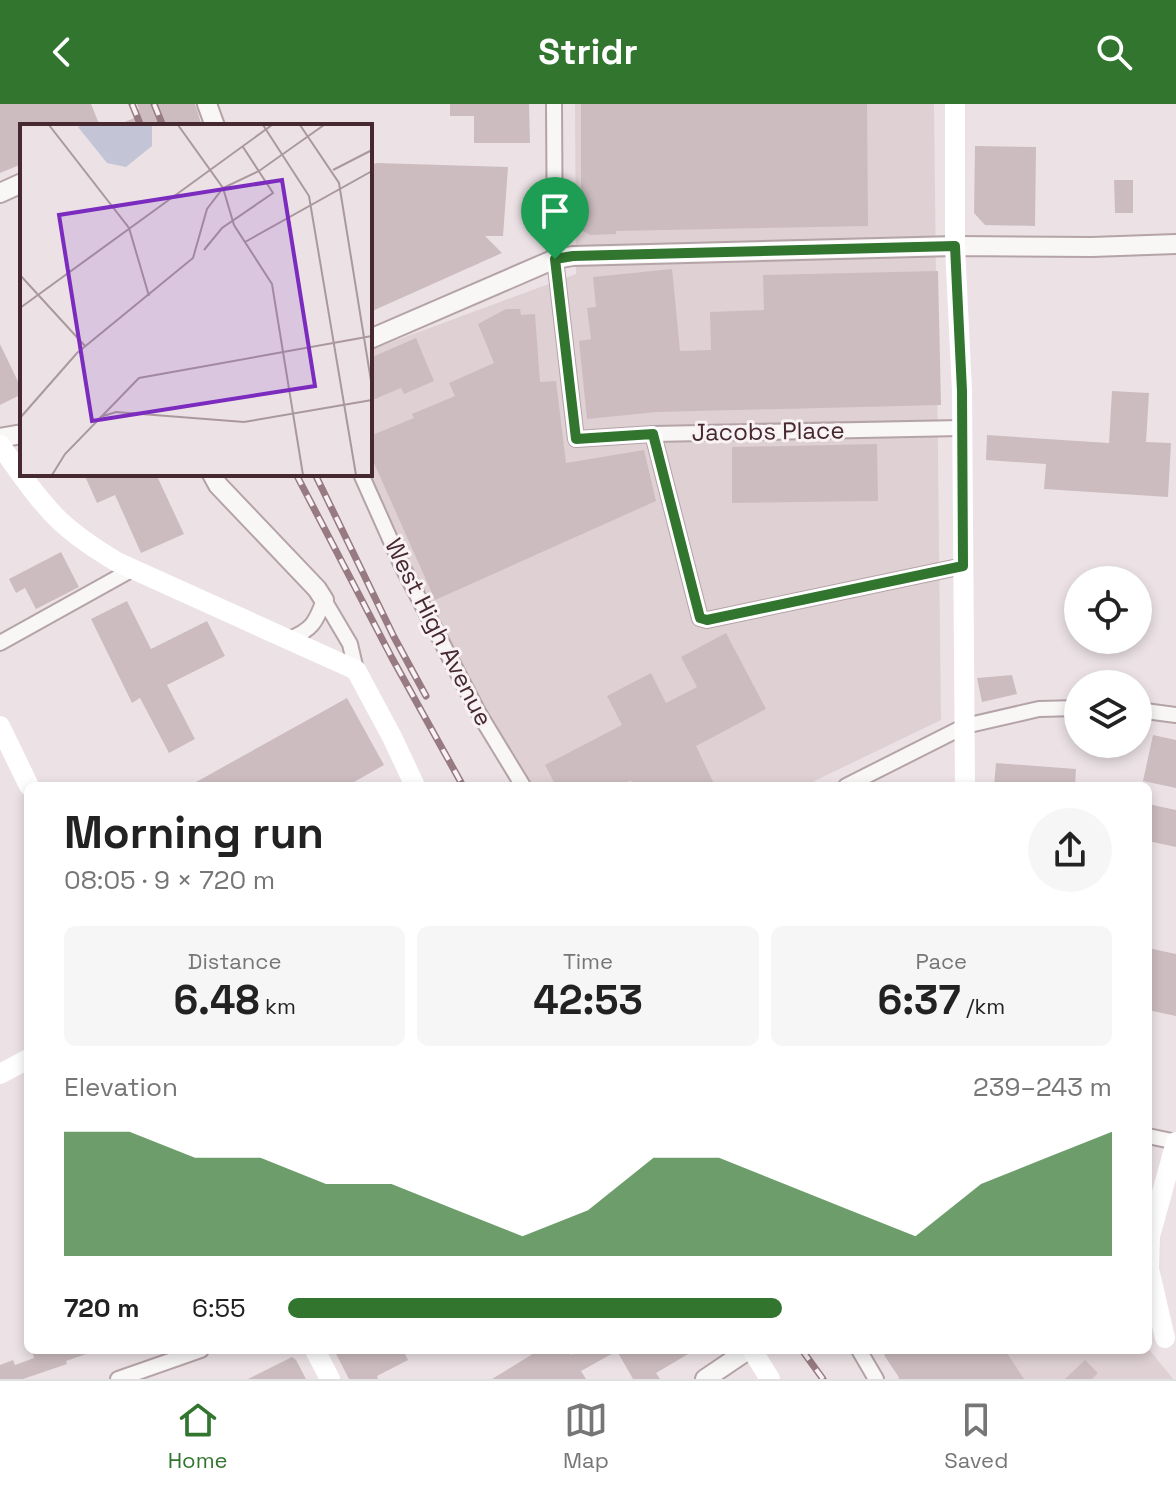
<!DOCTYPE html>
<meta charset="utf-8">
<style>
:root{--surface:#fff;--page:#f6f6f6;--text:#222;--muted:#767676;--line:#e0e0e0;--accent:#31752f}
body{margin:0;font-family:"Space Grotesk",sans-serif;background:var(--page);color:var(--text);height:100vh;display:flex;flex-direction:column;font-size:30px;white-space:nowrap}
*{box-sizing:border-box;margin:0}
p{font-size:26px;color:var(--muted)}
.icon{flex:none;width:44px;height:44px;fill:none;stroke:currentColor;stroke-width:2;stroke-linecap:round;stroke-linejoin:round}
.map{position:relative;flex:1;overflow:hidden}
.side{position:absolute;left:24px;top:678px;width:1128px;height:572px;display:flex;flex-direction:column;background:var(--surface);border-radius:12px;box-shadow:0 4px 12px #0003}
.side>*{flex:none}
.fabs{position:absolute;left:1064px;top:462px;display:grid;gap:16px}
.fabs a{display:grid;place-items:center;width:88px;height:88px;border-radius:50%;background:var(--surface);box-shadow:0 4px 12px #0003;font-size:40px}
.pin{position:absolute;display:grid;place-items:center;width:68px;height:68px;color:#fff;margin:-82px -34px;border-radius:50% 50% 50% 0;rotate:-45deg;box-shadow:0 0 8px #0007}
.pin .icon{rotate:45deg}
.round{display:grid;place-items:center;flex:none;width:84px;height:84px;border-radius:42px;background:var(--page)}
.head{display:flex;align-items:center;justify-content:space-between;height:136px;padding:0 40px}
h1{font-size:44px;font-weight:700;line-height:60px}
.stats{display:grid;grid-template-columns:repeat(3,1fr);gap:12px;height:136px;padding:8px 40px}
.stats div{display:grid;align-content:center;border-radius:12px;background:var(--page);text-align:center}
.stats b{font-size:40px;font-weight:700}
.stats small{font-size:22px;font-weight:400}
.stats p{font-size:22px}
.chart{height:224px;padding:16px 40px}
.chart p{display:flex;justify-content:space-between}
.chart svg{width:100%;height:144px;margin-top:8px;fill:var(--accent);opacity:.7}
ul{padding:0 40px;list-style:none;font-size:26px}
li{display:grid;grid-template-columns:128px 96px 1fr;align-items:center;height:60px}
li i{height:20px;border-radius:10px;background:var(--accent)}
header{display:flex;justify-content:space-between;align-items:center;height:104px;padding:0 40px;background:var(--accent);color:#fff;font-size:36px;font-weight:700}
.tab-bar{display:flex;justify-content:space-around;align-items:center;height:112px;border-top:2px solid var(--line);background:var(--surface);font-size:22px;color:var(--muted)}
.tab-bar a{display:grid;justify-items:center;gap:4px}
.tab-bar .on{color:var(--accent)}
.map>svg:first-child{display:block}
.built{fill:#ded0d3}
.building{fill:#ccbcc0}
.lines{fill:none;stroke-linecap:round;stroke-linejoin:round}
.minor-casing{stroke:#b4a3a7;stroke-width:18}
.tertiary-casing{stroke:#b4a3a7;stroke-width:22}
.minor{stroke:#f9f6f6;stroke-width:14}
.tertiary{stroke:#f9f6f6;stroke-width:18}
.secondary{stroke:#fff;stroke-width:20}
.rail-casing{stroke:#977a82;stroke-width:7}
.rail{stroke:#f9f2f4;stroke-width:4;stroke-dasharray:12;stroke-linecap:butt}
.route-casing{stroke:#fff;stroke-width:16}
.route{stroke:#31752f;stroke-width:10}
.labels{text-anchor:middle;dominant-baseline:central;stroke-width:6;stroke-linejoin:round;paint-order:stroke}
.street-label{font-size:24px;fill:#462830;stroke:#f9f2f4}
.inset-road{fill:none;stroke:#aa989d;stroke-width:2}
.view{fill:#7b2cbf;fill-opacity:0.15;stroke:#7b2cbf;stroke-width:4}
.inset-edge{fill:none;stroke:#462830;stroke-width:4}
</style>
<header><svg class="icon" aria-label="back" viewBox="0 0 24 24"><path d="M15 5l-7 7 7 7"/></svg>Stridr<svg class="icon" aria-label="search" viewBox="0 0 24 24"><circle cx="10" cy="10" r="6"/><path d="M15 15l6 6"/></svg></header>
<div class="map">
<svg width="1176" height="1275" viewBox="0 0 1176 1275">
<rect width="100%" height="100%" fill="#ece2e5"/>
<path class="built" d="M 575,0 L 934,0 L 941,616 L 804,682 L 532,682 L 465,574 L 368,370 L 370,370 L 370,246 L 576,170 Z
M 1148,1244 L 1173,1275 L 897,1275 L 939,1246 L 1148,1246 Z"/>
<path class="building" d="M 0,0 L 91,0 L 100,22 L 22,22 L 22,60 L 0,69 Z
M 137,0 L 195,0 L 202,22 L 115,22 L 139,12 L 136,6 L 139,5 Z
M 450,0 L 529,0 L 530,39 L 474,39 L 474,12 L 450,12 Z
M 581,0 L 867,0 L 868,122 L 616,127 L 616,130 L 590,131 L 581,126 Z
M 975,42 L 1036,43 L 1035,122 L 985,121 L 974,109 Z
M 377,59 L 508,63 L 503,132 L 485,132 L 502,149 L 370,208 L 370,61 Z
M 1114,76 L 1133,76 L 1133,109 L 1115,109 Z
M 672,165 L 680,247 L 711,246 L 710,208 L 764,206 L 763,171 L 938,167 L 941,301 L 657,308 L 587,315 L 579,237 L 591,235 L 587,204 L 596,203 L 593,173 Z
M 506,205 L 520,205 L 521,211 L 535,210 L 540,278 L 556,277 L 566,359 L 644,346 L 656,397 L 435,496 L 370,350 L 370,332 L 414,314 L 412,310 L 455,292 L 449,279 L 494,259 L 478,220 Z
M 416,234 L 434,277 L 404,290 L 401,284 L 370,297 L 370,254 Z
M 0,240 L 22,286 L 22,290 L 0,301 Z
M 1112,287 L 1149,289 L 1146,338 L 1171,339 L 1168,393 L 1044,385 L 1046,360 L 986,356 L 987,331 L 1109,339 Z
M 877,340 L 878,397 L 732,399 L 732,343 Z
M 84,370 L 156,370 L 184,430 L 141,449 L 115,391 L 97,399 Z
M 61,448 L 79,483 L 36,505 L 25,484 L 16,489 L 9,475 Z
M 127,497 L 151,545 L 207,517 L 225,552 L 167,581 L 195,635 L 169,649 L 140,594 L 132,599 L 91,515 Z
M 726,529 L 766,605 L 696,642 L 715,682 L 633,682 L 631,676 L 620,682 L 556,682 L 545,661 L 622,621 L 607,592 L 651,569 L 666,599 L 697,583 L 681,553 Z
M 1012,571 L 1017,590 L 982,598 L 977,574 Z
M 347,594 L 384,661 L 347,682 L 189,682 Z
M 1153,631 L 1176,636 L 1176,684 L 1143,677 Z
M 996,659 L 1076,665 L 1075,682 L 994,682 Z
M 1148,700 L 1176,706 L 1176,743 L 1148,737 Z
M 1148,844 L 1176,850 L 1176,912 L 1148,906 Z
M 32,1246 L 44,1246 L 45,1250 L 57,1246 L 91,1246 L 92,1248 L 66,1257 L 67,1260 L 23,1275 L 0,1275 L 0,1261 L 13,1256 L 15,1261 L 34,1254 Z
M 334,1246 L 403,1246 L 408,1256 L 377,1272 L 378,1275 L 349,1275 Z
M 539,1246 L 567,1246 L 571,1251 L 580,1246 L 695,1246 L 656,1269 L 660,1275 L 633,1275 L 617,1247 L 581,1267 L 586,1275 L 492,1275 Z
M 891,1246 L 1005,1246 L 1024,1275 L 900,1275 L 884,1251 Z
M 292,1253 L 296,1256 L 306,1275 L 248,1275 Z
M 1085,1256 L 1098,1269 L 1092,1275 L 1065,1275 Z"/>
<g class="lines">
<g class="minor-casing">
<path id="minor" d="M 554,0 L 555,155 L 576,335 L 653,330 L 961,324
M 653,330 L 700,514 L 707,516 L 963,462
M 361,370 L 402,462 L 478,608 L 523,682
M 324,496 L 350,540 L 356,566
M 289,535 C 312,526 316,518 324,496
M 0,539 L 133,465
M 1138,606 L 1176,611
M 846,682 L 965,622 L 1039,605 L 1078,604
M 1148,1032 L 1176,1038
M 859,1246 L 876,1275
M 118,1275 L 201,1246"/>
</g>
<g class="tertiary-casing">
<path id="tertiary" d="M 207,0 L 215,22
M 0,89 L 22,79
M 370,235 L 555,155 L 573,152 L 955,142 L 1092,143 L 1176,140
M 0,334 L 22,330
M 212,370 L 218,381 L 317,485 L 324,496
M 705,1275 L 748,1246"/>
</g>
<use href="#minor" class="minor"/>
<use href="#tertiary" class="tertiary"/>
<path class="secondary" d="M 955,0 L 955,142 L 962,287 L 965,682
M 0,341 C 19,367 37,395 60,417 C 77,433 97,446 117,458 L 356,566 L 392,633 L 415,682
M 0,622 L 29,682
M 0,970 L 28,955
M 1165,1234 L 1149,1165 L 1150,1132 L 1176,1038
M 315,1246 L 330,1275
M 752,1246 L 770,1275"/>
<g class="rail-casing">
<path id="rail" d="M 132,0 L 141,22
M 154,0 L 163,22
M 296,370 L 392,554 L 463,682
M 315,370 L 394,533 L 426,592
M 802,1246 L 823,1275"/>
</g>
<use href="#rail" class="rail"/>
</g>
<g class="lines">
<g class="route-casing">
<path id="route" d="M 955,142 L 962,287 L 963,462 L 707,516 L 700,514 L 653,330 L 576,335 L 555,155 L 573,152 Z"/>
</g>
<use href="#route" class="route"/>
</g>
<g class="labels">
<g class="street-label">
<text transform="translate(768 327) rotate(-1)">Jacobs Place</text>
<text transform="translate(439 528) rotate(63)">West High Avenue</text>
</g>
</g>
<g transform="translate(20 20)">
<rect width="352" height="352" fill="#ece2e5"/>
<path d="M 62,1 L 132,1 L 132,22 L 106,43 L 87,39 L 58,3 Z" fill="#c3c5d6"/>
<path class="inset-road" d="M 29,1 L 109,104 L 129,172M 158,1 L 203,64 L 214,101 L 252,160 L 283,351M 243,1 L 289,72 L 336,351M 280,1 L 319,59 L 352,263M 313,46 L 352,26M 225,118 L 352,47M 184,126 L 202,104 L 253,69 L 223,23M 0,151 L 65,222M 0,184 L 252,1M 80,293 L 96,288 L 224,298 L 352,276M 0,294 L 57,229 L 173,134 L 187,85 L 203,64 L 239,47 L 304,1M 32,351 L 45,330 L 119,254 L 352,212"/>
<path class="view" d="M 262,56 L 295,262 L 72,297 L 39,91 Z"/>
<rect width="352" height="352" class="inset-edge"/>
</g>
</svg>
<div class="fabs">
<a><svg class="icon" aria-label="locate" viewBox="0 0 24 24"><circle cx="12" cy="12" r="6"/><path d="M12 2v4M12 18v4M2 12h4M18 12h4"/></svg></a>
<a><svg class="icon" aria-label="layers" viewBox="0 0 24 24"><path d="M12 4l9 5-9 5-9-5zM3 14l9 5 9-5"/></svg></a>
</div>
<div class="pin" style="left:555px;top:155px;background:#1e9e55"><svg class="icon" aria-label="arrive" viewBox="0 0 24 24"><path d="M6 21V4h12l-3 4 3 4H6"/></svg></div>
<section class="side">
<div class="head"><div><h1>Morning run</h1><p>08:05 · 9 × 720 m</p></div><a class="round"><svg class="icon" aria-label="share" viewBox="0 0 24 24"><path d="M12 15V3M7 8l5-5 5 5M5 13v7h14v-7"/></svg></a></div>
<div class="stats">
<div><p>Distance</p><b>6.48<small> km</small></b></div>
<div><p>Time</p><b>42:53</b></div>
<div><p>Pace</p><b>6:37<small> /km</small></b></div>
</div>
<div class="chart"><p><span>Elevation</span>239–243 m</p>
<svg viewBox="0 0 160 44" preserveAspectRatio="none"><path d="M0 44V6L10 6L20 14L30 14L40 22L50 22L60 30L70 38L80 30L90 14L100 14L110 22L120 30L130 38L140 22L150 14L160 6V44z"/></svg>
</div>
<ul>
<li><b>720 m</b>6:55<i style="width:60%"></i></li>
</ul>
</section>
</div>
<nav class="tab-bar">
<a class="on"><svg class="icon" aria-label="home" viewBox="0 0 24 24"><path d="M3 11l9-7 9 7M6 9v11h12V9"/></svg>Home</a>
<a><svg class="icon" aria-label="map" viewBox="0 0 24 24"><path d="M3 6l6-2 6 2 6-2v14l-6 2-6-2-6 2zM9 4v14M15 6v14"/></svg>Map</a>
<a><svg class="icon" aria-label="saved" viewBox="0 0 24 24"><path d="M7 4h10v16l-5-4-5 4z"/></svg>Saved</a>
</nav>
